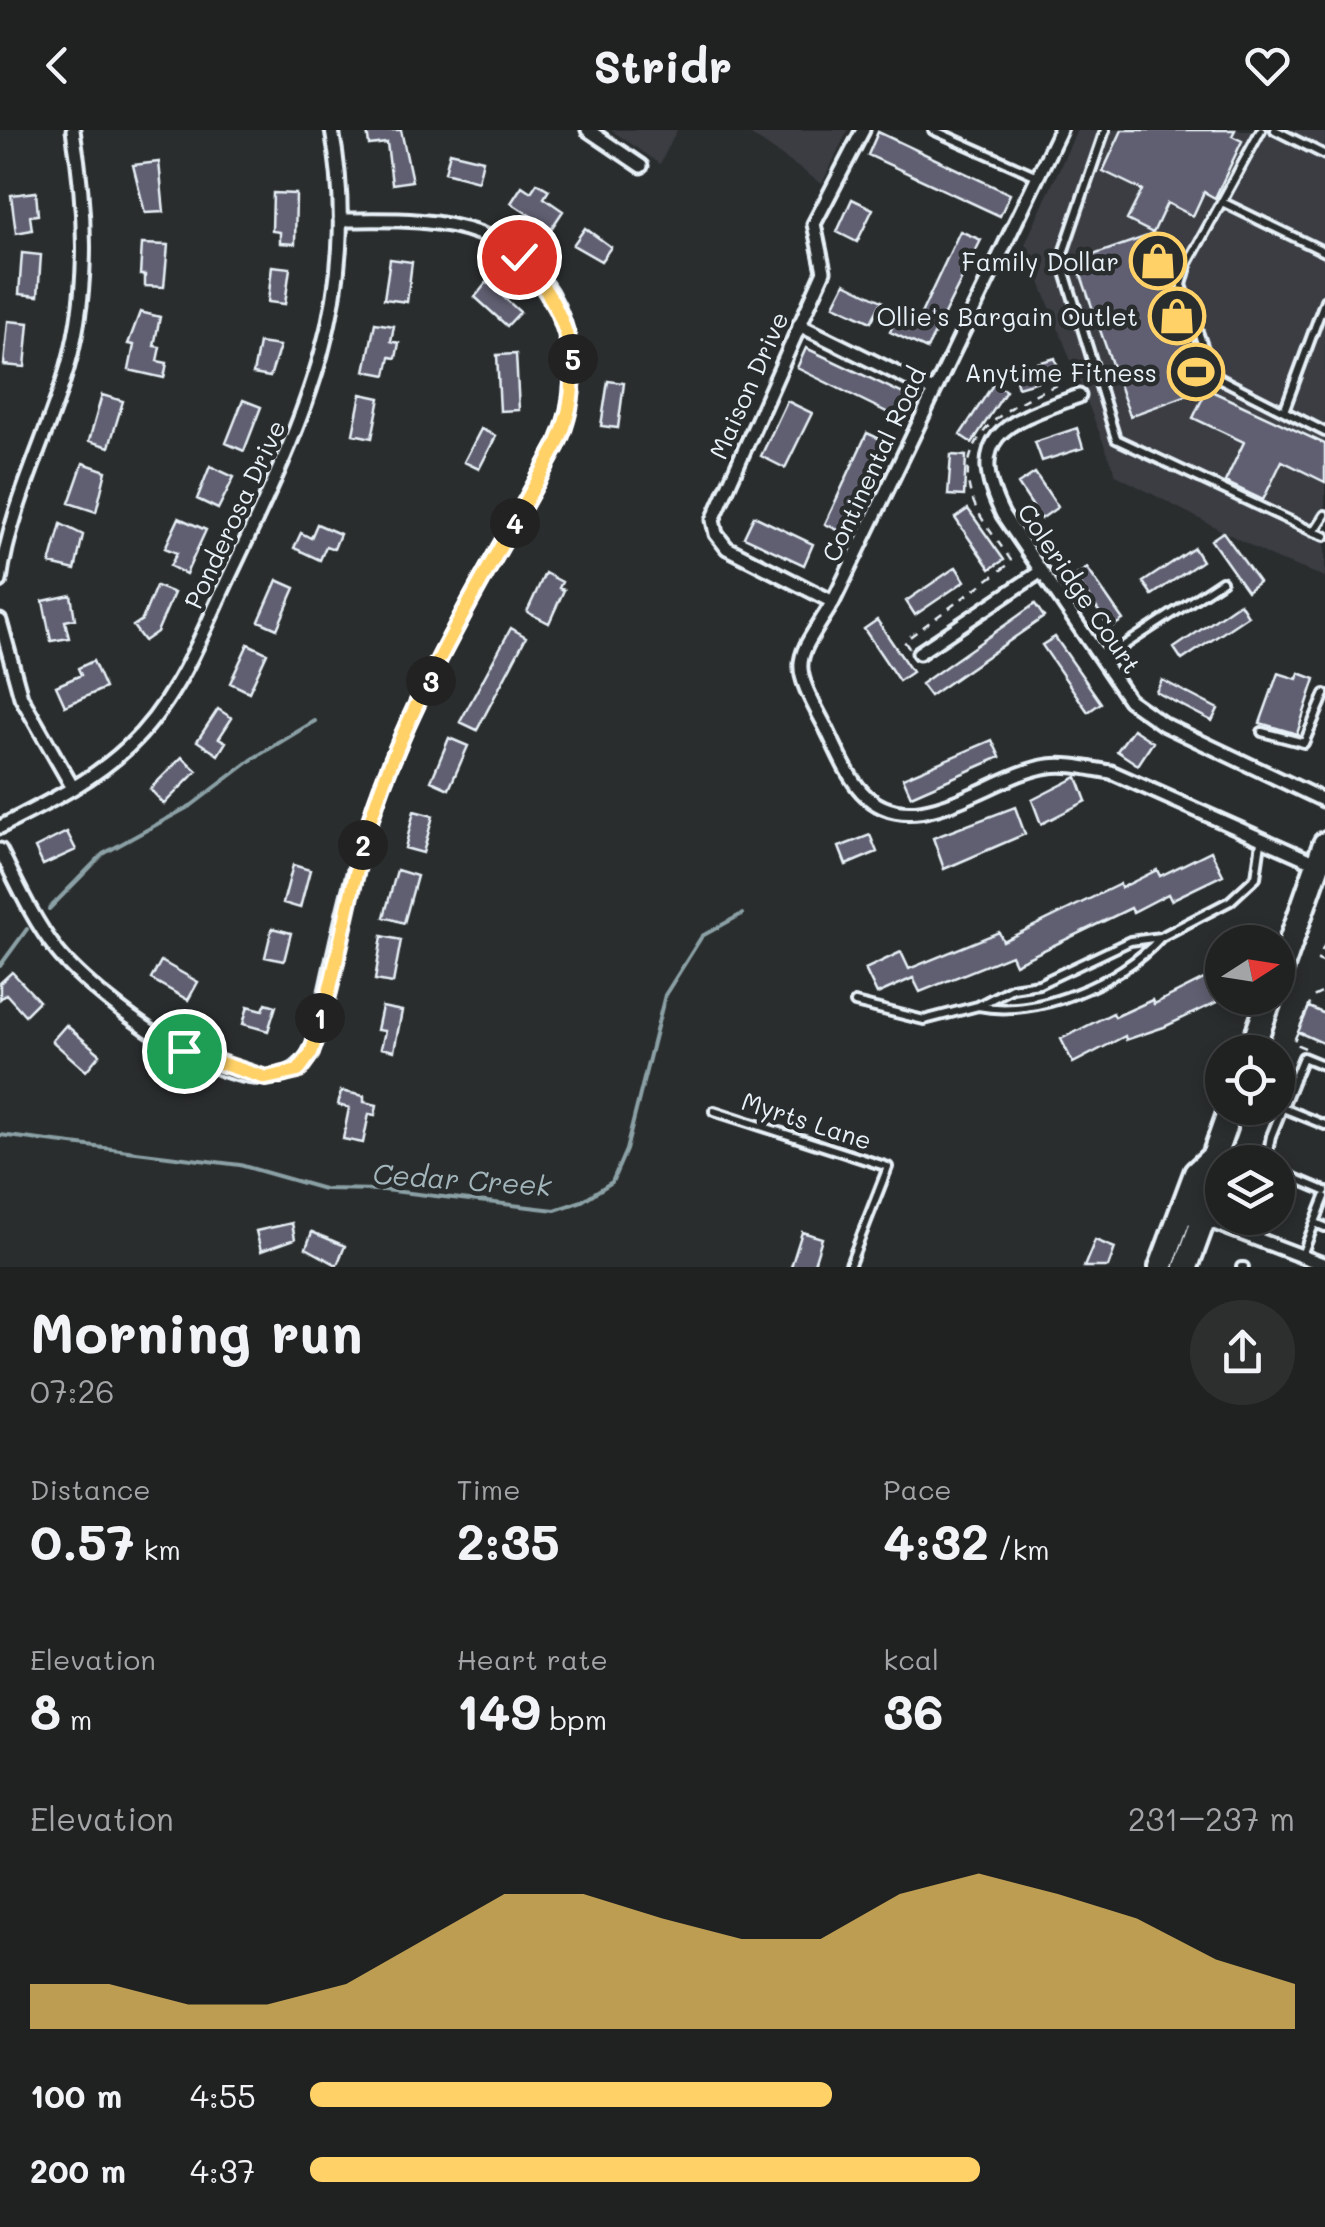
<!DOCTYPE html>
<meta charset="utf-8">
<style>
:root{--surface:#202222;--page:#2d2f2f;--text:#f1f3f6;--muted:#a2a4a5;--line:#3d3f40;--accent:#ffd166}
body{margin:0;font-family:Mali,sans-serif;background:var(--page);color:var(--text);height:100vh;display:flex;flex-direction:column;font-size:38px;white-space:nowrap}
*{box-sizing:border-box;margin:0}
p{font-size:32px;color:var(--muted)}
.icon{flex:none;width:55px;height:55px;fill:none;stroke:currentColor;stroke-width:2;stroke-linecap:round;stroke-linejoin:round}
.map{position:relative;height:1137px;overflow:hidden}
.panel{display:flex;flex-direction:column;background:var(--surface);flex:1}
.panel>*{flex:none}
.needle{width:65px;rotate:78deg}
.tools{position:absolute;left:1205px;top:795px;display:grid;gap:20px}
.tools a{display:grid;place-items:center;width:90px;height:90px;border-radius:50%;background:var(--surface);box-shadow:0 5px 15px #0003,0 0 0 2px var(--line);font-size:50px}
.pin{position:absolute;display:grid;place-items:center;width:85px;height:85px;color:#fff;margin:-42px;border:5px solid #fff;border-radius:50%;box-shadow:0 2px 10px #0007}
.km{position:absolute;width:50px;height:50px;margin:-25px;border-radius:50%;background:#222;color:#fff;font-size:28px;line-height:50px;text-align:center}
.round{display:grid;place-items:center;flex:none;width:105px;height:105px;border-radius:52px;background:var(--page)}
.summary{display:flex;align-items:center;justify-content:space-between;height:170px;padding:0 30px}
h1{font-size:55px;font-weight:700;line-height:75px}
.metrics{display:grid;grid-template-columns:repeat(3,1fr);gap:15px;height:170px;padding:10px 30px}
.metrics div{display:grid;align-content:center}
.metrics b{font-size:50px;font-weight:700}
.metrics small{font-size:28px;font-weight:400}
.metrics p{font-size:28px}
.chart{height:280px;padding:20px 30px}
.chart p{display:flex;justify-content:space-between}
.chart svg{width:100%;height:180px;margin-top:10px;fill:var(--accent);opacity:.7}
ul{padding:0 30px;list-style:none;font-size:32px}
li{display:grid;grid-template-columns:160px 120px 1fr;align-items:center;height:75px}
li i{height:25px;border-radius:12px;background:var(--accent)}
header{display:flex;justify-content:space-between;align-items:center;height:130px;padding:0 30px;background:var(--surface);font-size:45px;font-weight:700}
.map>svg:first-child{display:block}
.built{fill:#3a3c42}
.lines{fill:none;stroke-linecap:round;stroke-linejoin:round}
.stream{stroke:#8ba1a6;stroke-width:4}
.building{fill:#605f71;stroke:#e8f1f8;stroke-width:2.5}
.lane-casing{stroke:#e8f1f8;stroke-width:14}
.street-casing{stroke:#e8f1f8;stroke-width:19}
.highway-casing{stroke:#e8f1f8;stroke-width:30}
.path{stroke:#e8f1f8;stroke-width:2.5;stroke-dasharray:8 8;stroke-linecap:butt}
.lane{stroke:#2a2d2e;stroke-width:6}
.street{stroke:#2a2d2e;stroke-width:11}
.highway{stroke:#2a2d2e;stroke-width:22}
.route-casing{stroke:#fff;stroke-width:20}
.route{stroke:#ffd166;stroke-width:12}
.labels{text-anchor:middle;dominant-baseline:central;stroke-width:9;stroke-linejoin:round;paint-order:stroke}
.poi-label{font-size:25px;fill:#e8f1f8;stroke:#2a2d2e;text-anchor:end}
.street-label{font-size:25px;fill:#e8f1f8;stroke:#2a2d2e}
.water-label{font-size:28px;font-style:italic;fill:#a2b5bb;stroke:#2a2d2e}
</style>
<header><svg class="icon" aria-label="back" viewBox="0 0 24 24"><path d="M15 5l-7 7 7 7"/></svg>Stridr<svg class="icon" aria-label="heart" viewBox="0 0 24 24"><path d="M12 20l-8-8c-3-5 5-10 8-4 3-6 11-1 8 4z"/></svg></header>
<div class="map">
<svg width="1325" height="1137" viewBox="0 0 1325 1137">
<rect width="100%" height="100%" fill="#2a2d2e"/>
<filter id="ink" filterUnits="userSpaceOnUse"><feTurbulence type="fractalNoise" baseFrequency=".01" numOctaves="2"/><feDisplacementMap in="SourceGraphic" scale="20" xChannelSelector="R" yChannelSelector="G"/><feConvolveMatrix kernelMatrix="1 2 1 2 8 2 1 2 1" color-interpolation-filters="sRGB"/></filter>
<g filter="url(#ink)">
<path class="built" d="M 611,0 L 677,0 L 660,34 Z
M 744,0 L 848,0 L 822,54 Z
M 1077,0 L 1325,0 L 1325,447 L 1274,428 L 1116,345 L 1025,114 Z"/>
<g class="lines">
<path class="stream" d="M 49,779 L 103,724 L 192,675 L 254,628 L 315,591
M 0,836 L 27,799
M 0,1005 L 240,1035 L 324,1059 L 384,1060 L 555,1080 L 582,1071 L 612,1052 L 626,1020 L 665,865 L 702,806 L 742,784"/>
</g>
<path class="building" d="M 367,0 L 401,0 L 412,51 L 392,54 L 387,13 L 369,15 Z
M 1122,0 L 1235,0 L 1232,6 L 1242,11 L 1215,68 L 1204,62 L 1193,86 L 1167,73 L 1153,103 L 1127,90 L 1142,60 L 1103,41 Z
M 878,2 L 1010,64 L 1000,86 L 868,25 Z
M 450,22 L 483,30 L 478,51 L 445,42 Z
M 159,32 L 164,82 L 145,83 L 133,35 Z
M 537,53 L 549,60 L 544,68 L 563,81 L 551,99 L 511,73 L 522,56 L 531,62 Z
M 36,62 L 38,85 L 30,86 L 32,100 L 16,103 L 11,65 Z
M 273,63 L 296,64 L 295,114 L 280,113 L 280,102 L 272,101 Z
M 852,69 L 873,79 L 857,112 L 837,102 Z
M 585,98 L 611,117 L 601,131 L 573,115 Z
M 960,101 L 981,110 L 927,219 L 890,202 L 900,179 L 919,188 Z
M 1153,104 L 1170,149 L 1174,148 L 1207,258 L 1130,286 L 1076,131 Z
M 142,114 L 168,115 L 164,157 L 145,156 L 145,145 L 140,145 Z
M 22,123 L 41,125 L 38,166 L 19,164 Z
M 390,129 L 412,132 L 407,172 L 384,169 Z
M 272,136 L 290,138 L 285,174 L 268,172 Z
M 487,152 L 520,182 L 507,196 L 475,167 Z
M 845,153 L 882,171 L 871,192 L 834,175 Z
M 140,182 L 160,187 L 154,216 L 160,217 L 157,231 L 167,233 L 164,248 L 129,240 L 134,215 L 128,214 Z
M 8,191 L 29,193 L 25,237 L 4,235 Z
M 375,193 L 394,196 L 391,211 L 399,213 L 396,228 L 390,227 L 386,245 L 365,241 Z
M 259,213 L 280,216 L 270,247 L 253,244 Z
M 806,218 L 912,268 L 903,290 L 797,238 Z
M 516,224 L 519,280 L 500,281 L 497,225 Z
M 1055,228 L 1060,245 L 1018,257 L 1013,240 Z
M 608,251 L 624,253 L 618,298 L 601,296 Z
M 994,253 L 1006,261 L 972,313 L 960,305 Z
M 1207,259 L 1325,314 L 1325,352 L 1282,331 L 1263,370 L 1225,352 L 1244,312 L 1193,288 Z
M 361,264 L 380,268 L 372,308 L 353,304 Z
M 102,265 L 123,271 L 109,317 L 89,311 Z
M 243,270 L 261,277 L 244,321 L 226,313 Z
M 787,271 L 812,283 L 785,338 L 761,326 Z
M 1077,298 L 1083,318 L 1042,331 L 1035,312 Z
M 481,299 L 496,306 L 479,339 L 464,332 Z
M 867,303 L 885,311 L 842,402 L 825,394 Z
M 951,325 L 966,326 L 964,366 L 948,365 Z
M 83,333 L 106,341 L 96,382 L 69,373 Z
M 210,336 L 234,347 L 218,379 L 197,369 Z
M 1035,343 L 1058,377 L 1041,389 L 1018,354 Z
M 968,379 L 1004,430 L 990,439 L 955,388 Z
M 754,386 L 813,414 L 804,435 L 744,407 Z
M 179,388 L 206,400 L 186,444 L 170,436 L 177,423 L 165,418 Z
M 61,394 L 83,405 L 75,440 L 50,434 Z
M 317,394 L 340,404 L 334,419 L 326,416 L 320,430 L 294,418 L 301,403 L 311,408 Z
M 1223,402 L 1259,452 L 1247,461 L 1211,410 Z
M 1194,418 L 1202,431 L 1152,465 L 1143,452 Z
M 956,437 L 965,451 L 915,485 L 906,471 Z
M 1087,438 L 1123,490 L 1110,498 L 1075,446 Z
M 545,443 L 562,452 L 559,458 L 564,460 L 549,493 L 527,482 Z
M 277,450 L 295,458 L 277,499 L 259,491 Z
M 156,456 L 174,463 L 157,502 L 144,511 L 133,496 L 142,490 Z
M 71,465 L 75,489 L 65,491 L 69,508 L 51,511 L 43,471 Z
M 1240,473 L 1248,486 L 1182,530 L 1174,518 Z
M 1035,474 L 1044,487 L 930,566 L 921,554 Z
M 877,490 L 912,542 L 899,551 L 864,499 Z
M 511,498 L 526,507 L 477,600 L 460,592 Z
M 1055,507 L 1101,573 L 1088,582 L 1042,515 Z
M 248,514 L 267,523 L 249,562 L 230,553 Z
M 93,531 L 105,558 L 65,576 L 56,556 L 81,545 L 78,538 Z
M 1278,543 L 1297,549 L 1299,543 L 1315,549 L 1297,604 L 1260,593 Z
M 1162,550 L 1218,579 L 1212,591 L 1156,562 Z
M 218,579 L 232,588 L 219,608 L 226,612 L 218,625 L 197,611 Z
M 1133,599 L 1153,612 L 1138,635 L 1117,621 Z
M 449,608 L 468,616 L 449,659 L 431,651 Z
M 992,610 L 1000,627 L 911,666 L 903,648 Z
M 182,627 L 197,641 L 164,674 L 150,659 Z
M 1077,647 L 1086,671 L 1041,694 L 1032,670 Z
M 1015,677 L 1025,704 L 944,739 L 933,708 Z
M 414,681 L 433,686 L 423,723 L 405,718 Z
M 67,702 L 76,720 L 43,735 L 35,718 Z
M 870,705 L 877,722 L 846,735 L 839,717 Z
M 1211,721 L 1223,745 L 1171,770 L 1168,764 L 1133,782 L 1131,778 L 1015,834 L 1011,825 L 920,862 L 913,848 L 877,864 L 865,839 L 901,822 L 909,839 L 999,802 L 1003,811 L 1120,754 L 1121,758 L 1157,740 L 1160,746 Z
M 293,735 L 310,740 L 300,778 L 283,773 Z
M 397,740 L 417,746 L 404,793 L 384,787 Z
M 272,798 L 291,803 L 284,831 L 265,827 Z
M 382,806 L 401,810 L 393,853 L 375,850 Z
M 161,831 L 198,852 L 188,870 L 151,849 Z
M 12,842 L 39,871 L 25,885 L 6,864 L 0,869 L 0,853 Z
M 1206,848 L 1217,872 L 1164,897 L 1126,910 L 1125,906 L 1073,933 L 1061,909 L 1113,883 L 1115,887 L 1152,870 L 1154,874 Z
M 266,873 L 276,876 L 268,901 L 243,894 L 248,876 L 263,880 Z
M 382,877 L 402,881 L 394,921 L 381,918 L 385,901 L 377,900 Z
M 1309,877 L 1325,884 L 1325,914 L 1298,902 Z
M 66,895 L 100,924 L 86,941 L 52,911 Z
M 341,961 L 364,966 L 364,972 L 377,975 L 375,985 L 369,984 L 363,1013 L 343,1009 L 349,978 L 338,975 Z
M 292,1093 L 295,1109 L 261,1121 L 256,1101 Z
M 312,1102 L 345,1116 L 337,1135 L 306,1118 Z
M 802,1102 L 822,1108 L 813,1137 L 791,1137 Z
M 1095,1110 L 1115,1118 L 1108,1137 L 1084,1137 Z"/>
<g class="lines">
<g class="lane-casing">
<path id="lane" d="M 933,0 L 1037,46
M 1105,0 L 1061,129 L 1116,309 L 1314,402
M 1261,0 L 1188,133 L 1182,155 L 1213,245 L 1325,302
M 1275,0 L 1325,25
M 1222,72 L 1325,122
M 1284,281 L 1325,170
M 1325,385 L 1314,402 L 1325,406
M 1102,530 L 1222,451
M 1262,602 L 1304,613 L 1325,564
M 855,873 L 924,890 L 978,876 L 1012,858 L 1039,854 L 1130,811 L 1161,807 L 1230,771 L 1256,747 L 1261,712
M 978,876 C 1037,888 1120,853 1160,808
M 1278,976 L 1325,995
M 714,981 L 888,1037 L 849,1137
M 1266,1032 L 1271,1006 L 1303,927 L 1325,936
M 1278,1041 L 1325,1061
M 1315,1093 L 1325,1097
M 1302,1125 L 1325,1067
M 1241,1137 L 1244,1137"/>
</g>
<g class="street-casing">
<path id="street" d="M 588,0 L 641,36
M 1060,0 L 833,472 C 795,533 789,529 824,594 C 835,615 846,645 862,662 C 914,718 993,643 1049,636 C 1068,633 1091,639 1111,642 L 1318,734
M 799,195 L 933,261
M 1079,266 C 1010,291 962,303 1003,385 L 1129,570 L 1163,594 L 1325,671
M 0,451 C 9,383 42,317 63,252 C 90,170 87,84 73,0
M 833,472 L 727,418 L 716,404 L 713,390 L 824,141 L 814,94 L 863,0
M 0,491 L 21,567 L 73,658
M 919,523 L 1040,442
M 0,697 C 45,674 91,652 128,617 C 177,571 200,508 228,449 C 299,299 364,172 332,0
M 0,720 C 17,754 33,790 57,821 C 95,869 279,1015 315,911 C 335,824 351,736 383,653 C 428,536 497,425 557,315 C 592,236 565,135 478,103 C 433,87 386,90 340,90
M 1204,1089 L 1325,1135"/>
</g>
<g class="highway-casing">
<path id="highway" d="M 1278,848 L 1325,714
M 1251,922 L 1270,868
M 1204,1089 L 1196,1085 L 1196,1077 L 1231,978
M 1161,1137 L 1196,1043 L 1214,1026
M 1186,1137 L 1209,1074"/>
</g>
<path class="path" d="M 909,518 L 904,511 L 1012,432 C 1000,413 982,393 974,373 C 948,311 1009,272 1058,255
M 1325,814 L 1318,830 L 1325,833
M 1305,918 L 1293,913 L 1313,867 L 1325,861"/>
<use href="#lane" class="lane"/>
<use href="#street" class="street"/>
<use href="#highway" class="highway"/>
</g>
</g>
<g class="lines" filter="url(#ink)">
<g class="route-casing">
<path id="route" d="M 184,921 L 266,948 L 298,941 L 311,923 C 341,837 349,744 382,656 C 425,540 498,425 557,315 C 588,245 571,181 519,127"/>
</g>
<use href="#route" class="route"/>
</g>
<defs>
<g id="shop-ring" transform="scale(2.875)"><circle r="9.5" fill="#2a2d2e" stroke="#ffd166" stroke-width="1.5"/><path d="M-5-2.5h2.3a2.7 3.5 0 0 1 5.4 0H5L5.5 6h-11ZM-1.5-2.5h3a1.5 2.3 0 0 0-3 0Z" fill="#ffd166"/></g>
<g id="stadium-ring" transform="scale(2.875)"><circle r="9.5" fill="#2a2d2e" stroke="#ffd166" stroke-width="1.5"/><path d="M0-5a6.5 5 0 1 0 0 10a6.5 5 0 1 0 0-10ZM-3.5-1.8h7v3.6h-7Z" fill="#ffd166"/></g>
</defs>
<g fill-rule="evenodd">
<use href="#shop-ring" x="1158" y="131"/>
<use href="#shop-ring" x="1177" y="186"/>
<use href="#stadium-ring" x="1196" y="242"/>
</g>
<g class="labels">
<g class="poi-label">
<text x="1119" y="131">Family Dollar</text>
<text x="1138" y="186">Ollie's Bargain Outlet</text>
<text x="1157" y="242">Anytime Fitness</text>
</g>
<g class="street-label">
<text transform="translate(748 255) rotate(-66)">Maison Drive</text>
<text transform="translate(873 334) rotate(-65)">Continental Road</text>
<text transform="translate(234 384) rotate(-65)">Ponderosa Drive</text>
<text transform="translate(1080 458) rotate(56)">Coleridge Court</text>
<text transform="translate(807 990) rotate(18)">Myrts Lane</text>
</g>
<g class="water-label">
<text transform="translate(462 1049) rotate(4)">Cedar Creek</text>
</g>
</g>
</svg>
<div class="tools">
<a><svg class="needle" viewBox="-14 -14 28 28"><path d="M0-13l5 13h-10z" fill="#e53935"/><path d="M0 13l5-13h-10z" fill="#a2a4a5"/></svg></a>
<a><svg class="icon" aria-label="locate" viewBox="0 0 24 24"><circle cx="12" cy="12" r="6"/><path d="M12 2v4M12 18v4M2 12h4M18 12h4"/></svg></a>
<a><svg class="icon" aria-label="layers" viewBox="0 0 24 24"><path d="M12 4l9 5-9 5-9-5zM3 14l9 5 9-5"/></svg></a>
</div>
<div class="pin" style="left:184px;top:921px;background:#1e9e55"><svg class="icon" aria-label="arrive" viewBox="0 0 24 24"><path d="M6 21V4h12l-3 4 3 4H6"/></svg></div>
<div class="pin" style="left:519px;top:127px;background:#d93025"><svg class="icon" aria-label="check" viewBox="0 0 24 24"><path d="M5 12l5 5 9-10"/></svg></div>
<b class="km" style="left:320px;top:888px">1</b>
<b class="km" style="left:363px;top:715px">2</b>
<b class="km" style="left:431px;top:551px">3</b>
<b class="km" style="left:515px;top:393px">4</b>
<b class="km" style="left:573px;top:229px">5</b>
</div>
<section class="panel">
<div class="summary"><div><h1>Morning run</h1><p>07:26</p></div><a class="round"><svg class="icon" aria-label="share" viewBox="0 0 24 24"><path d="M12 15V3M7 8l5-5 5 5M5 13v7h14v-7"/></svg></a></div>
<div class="metrics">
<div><p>Distance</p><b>0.57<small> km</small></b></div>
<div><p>Time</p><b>2:35</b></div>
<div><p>Pace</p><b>4:32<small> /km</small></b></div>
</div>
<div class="metrics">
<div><p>Elevation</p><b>8<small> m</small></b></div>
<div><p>Heart rate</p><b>149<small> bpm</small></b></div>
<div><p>kcal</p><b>36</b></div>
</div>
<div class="chart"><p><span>Elevation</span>231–237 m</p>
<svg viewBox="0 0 160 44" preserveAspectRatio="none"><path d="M0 44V33L10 33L20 38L30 38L40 33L50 22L60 11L70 11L80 17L90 22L100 22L110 11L120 6L130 11L140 17L150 27L160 33V44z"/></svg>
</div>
<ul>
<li><b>100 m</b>4:55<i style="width:53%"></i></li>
<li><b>200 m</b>4:37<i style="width:68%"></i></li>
</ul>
</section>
